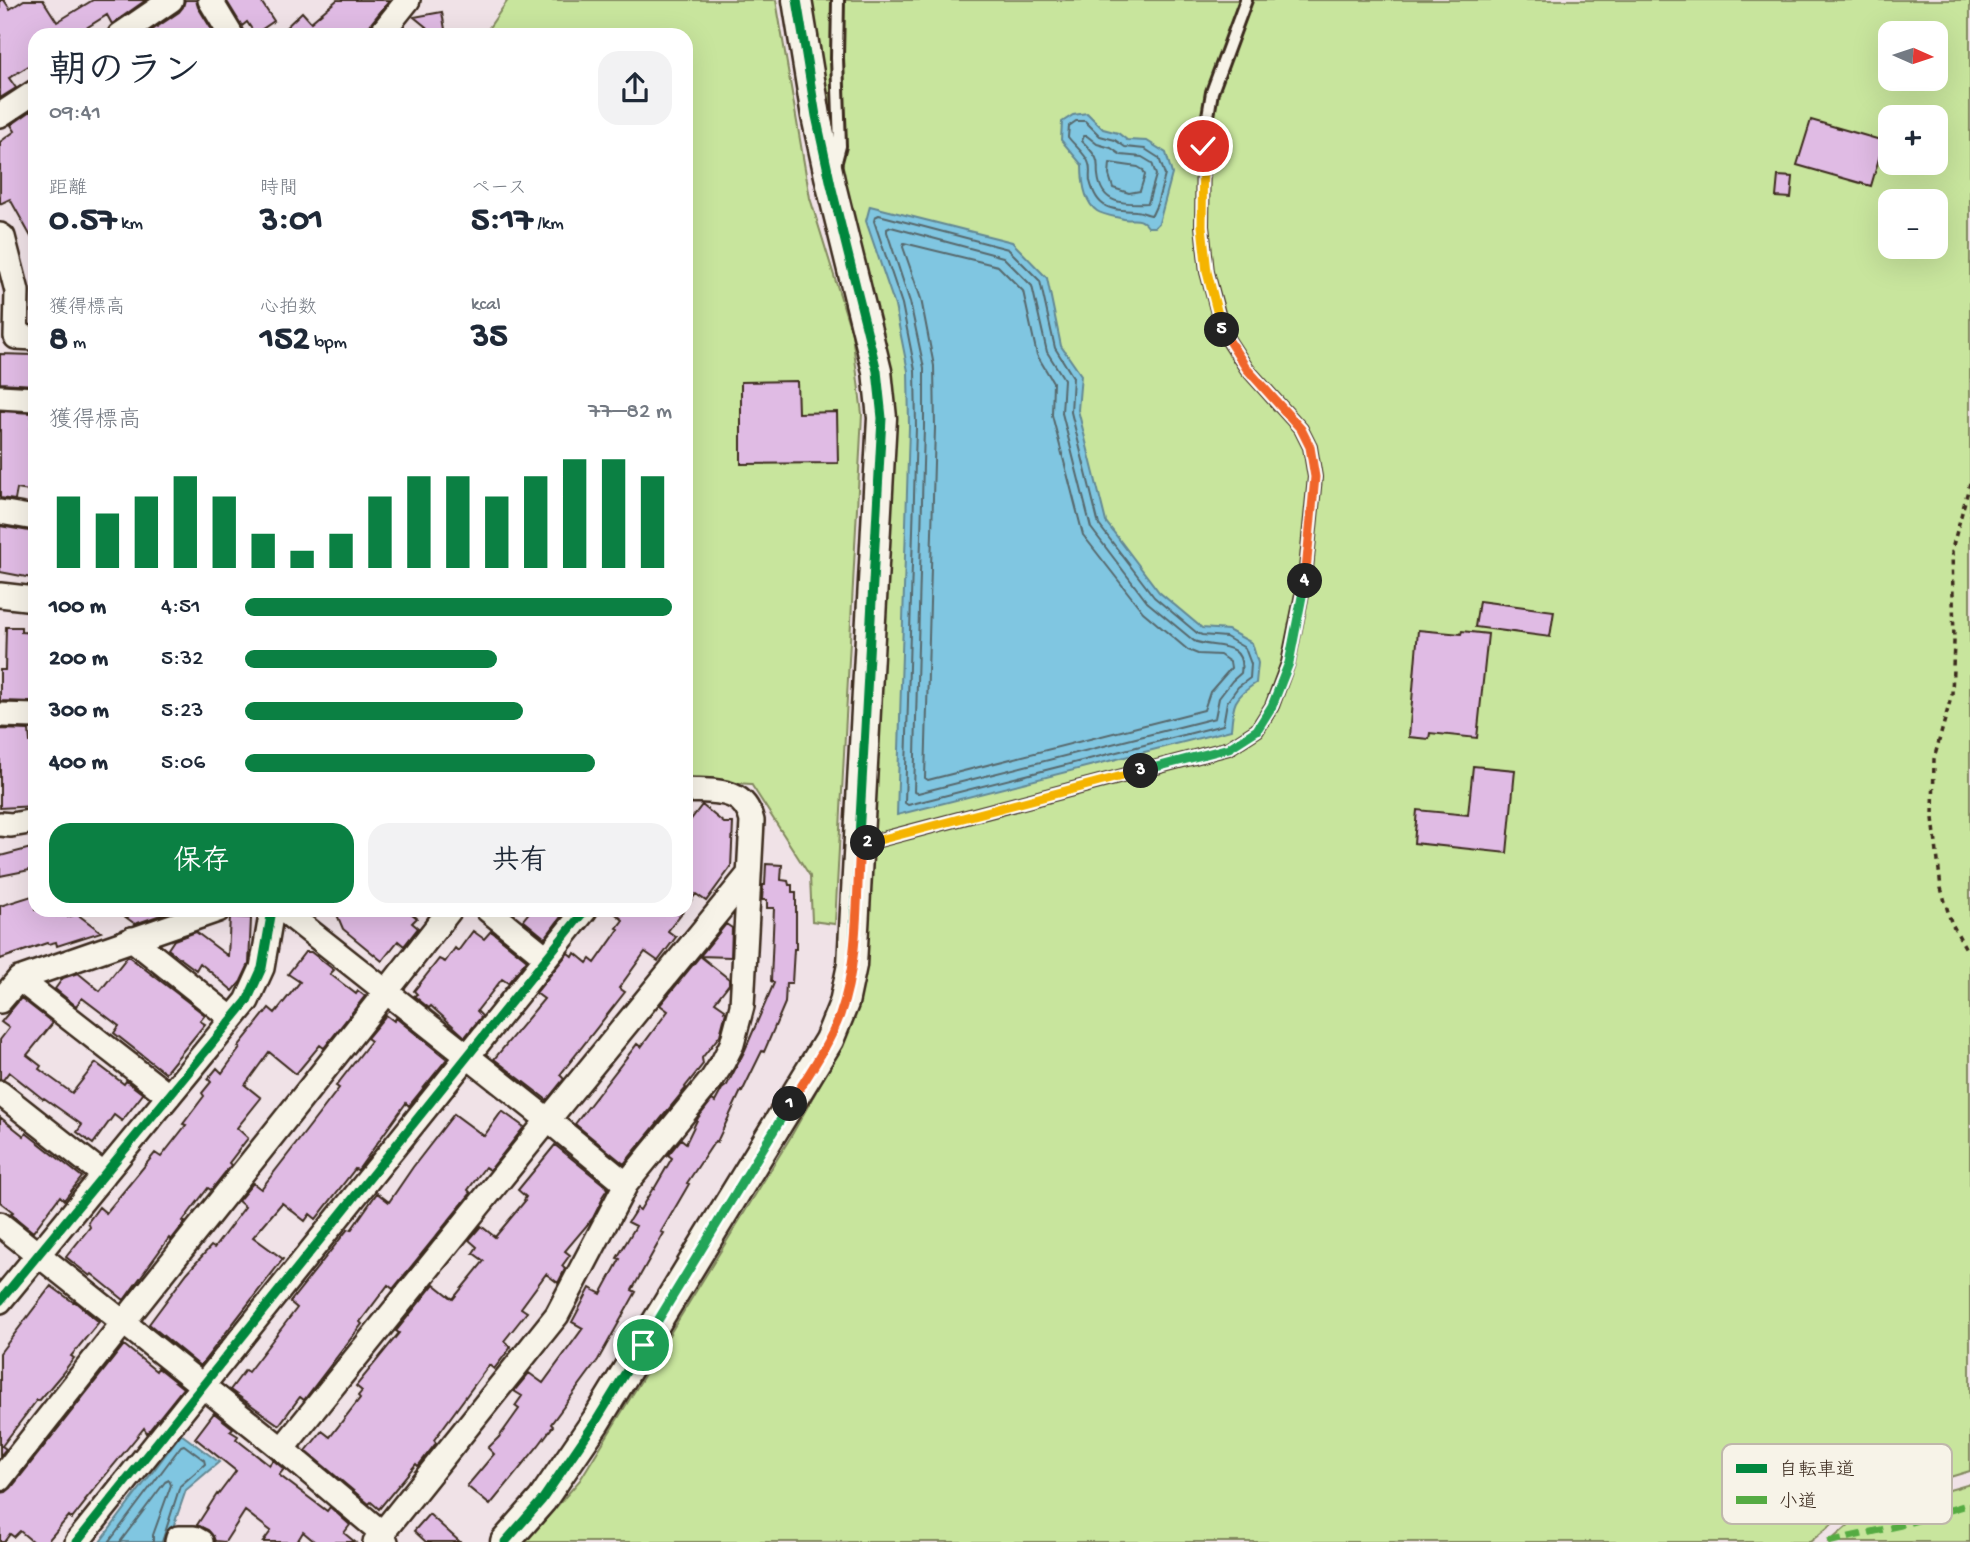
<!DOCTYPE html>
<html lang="ja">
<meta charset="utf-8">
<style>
:root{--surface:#fff;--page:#f2f2f3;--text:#1f2937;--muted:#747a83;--accent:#0b8043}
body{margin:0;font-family:"Gochi Hand","Klee One",sans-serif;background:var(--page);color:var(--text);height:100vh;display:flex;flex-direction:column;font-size:26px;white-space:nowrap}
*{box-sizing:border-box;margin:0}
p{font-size:23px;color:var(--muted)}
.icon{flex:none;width:38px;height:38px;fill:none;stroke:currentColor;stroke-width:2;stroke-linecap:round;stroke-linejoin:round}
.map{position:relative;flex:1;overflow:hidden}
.drawer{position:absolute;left:28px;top:28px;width:665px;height:889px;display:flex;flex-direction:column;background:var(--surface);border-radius:21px;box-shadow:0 7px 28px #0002}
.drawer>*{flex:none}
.needle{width:46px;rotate:93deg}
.controls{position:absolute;left:1878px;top:21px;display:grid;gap:14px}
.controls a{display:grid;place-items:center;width:70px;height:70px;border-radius:14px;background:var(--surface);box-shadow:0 7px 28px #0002;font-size:35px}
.pin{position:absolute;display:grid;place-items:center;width:60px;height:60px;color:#fff;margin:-30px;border:4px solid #fff;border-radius:50%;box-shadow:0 2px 7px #0007}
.km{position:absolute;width:35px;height:35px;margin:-18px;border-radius:50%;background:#222;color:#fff;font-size:19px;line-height:35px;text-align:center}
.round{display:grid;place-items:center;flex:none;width:74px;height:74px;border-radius:21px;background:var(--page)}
.overview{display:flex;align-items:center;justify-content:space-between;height:119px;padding:0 21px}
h1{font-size:38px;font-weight:700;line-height:52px}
.metrics{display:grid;grid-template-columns:repeat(3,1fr);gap:10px;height:119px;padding:7px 21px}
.metrics div{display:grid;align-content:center}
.metrics b{font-size:35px;font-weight:700}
.metrics small{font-size:19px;font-weight:400}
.metrics p{font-size:19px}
.chart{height:196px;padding:14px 21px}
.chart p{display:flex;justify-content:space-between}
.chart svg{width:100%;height:126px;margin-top:7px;stroke:var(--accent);stroke-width:6}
.cta{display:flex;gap:14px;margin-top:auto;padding:14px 21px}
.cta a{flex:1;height:80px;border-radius:21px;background:var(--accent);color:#fff;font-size:28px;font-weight:700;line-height:80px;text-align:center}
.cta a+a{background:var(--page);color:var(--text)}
ul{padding:0 21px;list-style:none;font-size:23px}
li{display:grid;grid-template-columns:112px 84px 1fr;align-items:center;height:52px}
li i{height:18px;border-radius:9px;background:var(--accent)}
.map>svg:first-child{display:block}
.green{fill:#c8e59d;stroke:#82885e;stroke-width:2;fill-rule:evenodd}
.water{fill:#80c6e1;stroke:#648893;stroke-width:2}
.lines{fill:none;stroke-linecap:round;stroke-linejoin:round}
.shore{stroke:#57686c;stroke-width:2}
.building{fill:#e0bbe4;stroke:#3b2a1e;stroke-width:2}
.service-casing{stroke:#3b2a1e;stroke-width:16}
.minor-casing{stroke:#3b2a1e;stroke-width:28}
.tertiary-casing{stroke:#3b2a1e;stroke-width:33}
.path{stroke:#3b2a1e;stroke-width:3.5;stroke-dasharray:5 5;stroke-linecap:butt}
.service{stroke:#f7f3e8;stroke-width:10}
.minor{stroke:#f7f3e8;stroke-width:23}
.tertiary{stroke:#f7f3e8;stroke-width:28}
.quiet{stroke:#55ab43;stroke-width:7;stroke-dasharray:14 7;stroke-linecap:butt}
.cycleway-casing{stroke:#f7f3e8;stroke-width:13}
.cycleway{stroke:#00873e;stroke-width:9}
.split-1-casing{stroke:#fff;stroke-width:14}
.split-2-casing{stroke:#fff;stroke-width:14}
.split-3-casing{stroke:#fff;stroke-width:14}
.split-4-casing{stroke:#fff;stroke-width:14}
.split-5-casing{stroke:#fff;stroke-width:14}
.split-6-casing{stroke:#fff;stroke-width:14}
.split-1{stroke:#22a559;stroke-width:9}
.split-2{stroke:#f0652b;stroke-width:9}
.split-3{stroke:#f5b400;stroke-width:9}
.split-4{stroke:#22a559;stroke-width:9}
.split-5{stroke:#f0652b;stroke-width:9}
.split-6{stroke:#f5b400;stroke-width:9}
.key{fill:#f7f3e8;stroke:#bfb7ab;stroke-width:2}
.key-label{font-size:19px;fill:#3b2a1e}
</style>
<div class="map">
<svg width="1970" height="1542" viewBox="0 0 1970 1542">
<rect width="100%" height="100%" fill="#f0e2e7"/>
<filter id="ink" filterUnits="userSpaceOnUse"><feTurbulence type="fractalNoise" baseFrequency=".0143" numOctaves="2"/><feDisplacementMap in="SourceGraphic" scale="14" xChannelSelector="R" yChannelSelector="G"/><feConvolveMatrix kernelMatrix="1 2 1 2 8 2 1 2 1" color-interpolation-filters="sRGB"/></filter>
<g filter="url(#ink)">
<path class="green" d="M 508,0 L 776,0 L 810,198 L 852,334 L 862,414 L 835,924 L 812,921 L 810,876 L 751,784 L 686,780 L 686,35 L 484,35 Z
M 809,0 L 1970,0 L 1970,1471 L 1854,1506 L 1810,1542 L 526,1542 L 580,1480 L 790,1138 L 841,1047 L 892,435 L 827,116 ZM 1890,33 L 1936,33 L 1936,79 L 1890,79 ZM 1890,117 L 1936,117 L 1936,163 L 1890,163 ZM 1890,201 L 1936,201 L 1936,247 L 1890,247 Z
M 1970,1484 L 1970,1542 L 1829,1542 L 1859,1516 Z"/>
<path class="water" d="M 1087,113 L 1103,129 L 1118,133 L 1127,140 L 1147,141 L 1166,153 L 1172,174 L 1159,223 L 1155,227 L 1148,227 C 1140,216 1135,221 1124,219 C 1117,217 1103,215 1097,211 C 1084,202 1082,180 1082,165 L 1061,140 L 1062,122 L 1073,115 Z
M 870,206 L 1012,242 L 1047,278 L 1061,346 L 1081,375 L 1078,410 L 1106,522 L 1159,592 L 1202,628 L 1228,630 L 1252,643 L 1258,663 L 1256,683 C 1233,698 1233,704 1231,730 L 897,815 L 909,427 L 908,371 L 895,306 L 866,221 Z
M 181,1434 L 219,1462 L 186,1490 L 168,1542 L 100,1542 Z"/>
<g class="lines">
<path class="shore" d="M 1076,121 L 1085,121 L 1100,136 L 1115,140 L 1125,147 L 1145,149 L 1159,158 L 1165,175 L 1157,204 L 1152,215 C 1147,215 1141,211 1136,211 C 1110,210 1097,209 1090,181 C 1089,176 1091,170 1089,164 C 1087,155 1074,145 1068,137 L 1069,126 Z
M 1084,136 L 1087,136 L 1097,144 L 1111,148 L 1121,155 L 1142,157 L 1152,163 L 1156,175 L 1148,203 C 1124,204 1101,205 1098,175 C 1097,169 1099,164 1096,158 C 1093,152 1087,146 1082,141 Z
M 1110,163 L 1138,167 L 1143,170 L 1145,175 L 1140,191 L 1129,193 L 1113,188 L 1109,175 Z
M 879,215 L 1008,249 L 1040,281 L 1055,348 L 1073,377 L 1071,412 L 1099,525 L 1154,597 L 1197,633 L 1202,635 L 1226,637 L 1245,648 L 1251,664 L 1250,678 L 1238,687 L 1227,702 L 1223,725 L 908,805 L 905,803 L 916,428 L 915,370 L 902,304 L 874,221 L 875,217 Z
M 891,227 L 1003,257 L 1032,286 L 1047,352 L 1064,379 L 1062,413 L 1091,528 L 1147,602 L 1194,641 C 1213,649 1246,639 1241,673 L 1232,681 L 1219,698 L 1215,718 L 918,793 L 914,792 L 924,428 L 924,368 L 910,302 L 887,232 L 887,229 Z
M 904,243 L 998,266 L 1023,291 L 1037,355 L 1053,382 L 1052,415 L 1083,535 L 1143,612 L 1188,650 L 1198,654 L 1220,655 L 1230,662 L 1231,668 L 1210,692 L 1204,710 L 928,780 L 925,778 L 935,428 L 934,366 L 921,299 L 903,247 Z
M 109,1542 L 181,1446 L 184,1445 L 204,1460 L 205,1464 L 180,1486 L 162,1542
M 120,1542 L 165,1482 L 169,1480 L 171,1485 L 153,1535 L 153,1542"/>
</g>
<path class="building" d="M 0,0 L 4,0 L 10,9 L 24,0 L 43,0 L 57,22 L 93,0 L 146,0 L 112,24 L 107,15 L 75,35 L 35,35 L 35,62 L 9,78 L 16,88 L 0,98 Z
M 185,0 L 196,0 L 198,7 L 215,35 L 145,35 L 179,12 L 183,7 Z
M 226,0 L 260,0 L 274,21 L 255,34 L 247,22 L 242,26 Z
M 337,0 L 390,0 L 369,26 L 366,35 L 278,35 L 302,12 L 311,22 Z
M 442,12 L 446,35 L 436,35 L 414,17 Z
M 31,111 L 35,117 L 35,244 L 10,199 L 0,204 L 0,142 L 15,131 L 11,125 Z
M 1811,120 L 1884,141 L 1871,186 L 1797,165 Z
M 1778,176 L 1793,177 L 1791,198 L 1776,197 Z
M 0,354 L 35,355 L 35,385 L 0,383 Z
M 797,381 L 798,413 L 837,412 L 838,463 L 741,464 L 741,382 Z
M 0,411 L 32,413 L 29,454 L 35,455 L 35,492 L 17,489 L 15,500 L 0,498 Z
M 0,526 L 35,532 L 35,562 L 32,578 L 0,572 Z
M 1479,601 L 1554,611 L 1550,637 L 1475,627 Z
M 6,627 L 21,627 L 21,632 L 35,633 L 35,702 L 0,701 L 0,670 L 5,670 Z
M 1418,630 L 1461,634 L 1462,631 L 1488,634 L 1477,738 L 1430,733 L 1429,739 L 1409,737 Z
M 0,729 L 29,730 L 30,742 L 35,742 L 35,806 L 0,808 Z
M 1473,766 L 1515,770 L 1507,853 L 1414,843 L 1417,810 L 1468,815 Z
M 702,805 L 724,823 L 733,823 L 731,867 L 706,901 L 696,894 L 686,907 L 686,826 Z
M 35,847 L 35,869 L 0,876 L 0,856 Z
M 766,864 L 782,865 L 781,880 L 788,881 L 789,885 L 792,885 L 792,892 L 796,892 L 796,949 L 794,949 L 792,983 L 786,983 L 785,1003 L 764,1052 L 762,1051 L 742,1092 L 741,1091 L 717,1142 L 715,1141 L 687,1183 L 689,1184 L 661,1232 L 664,1233 L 632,1290 L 636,1292 L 598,1360 L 551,1424 L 553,1426 L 539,1445 L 490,1505 L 467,1486 L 494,1454 L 488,1448 L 499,1437 L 519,1409 L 515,1406 L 522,1396 L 514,1391 L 529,1373 L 543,1383 L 583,1328 L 572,1322 L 590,1288 L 601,1294 L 620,1259 L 617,1258 L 636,1226 L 628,1222 L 637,1208 L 640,1210 L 653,1188 L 654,1189 L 672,1158 L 668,1155 L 681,1139 L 686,1143 L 698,1118 L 712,1100 L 715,1102 L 722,1089 L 727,1085 L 745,1050 L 774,983 L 771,981 L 774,908 L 767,908 L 767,900 L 762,900 L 763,885 L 765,885 Z
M 35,895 L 35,910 L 56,910 L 57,916 L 67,913 L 68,917 L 77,914 L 101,932 L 57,946 L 56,942 L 48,944 L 47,943 L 0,959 L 0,906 Z
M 116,910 L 175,910 L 135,924 Z
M 335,910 L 407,910 L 417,918 L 412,923 L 418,928 L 404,946 L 398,941 L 382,961 L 343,929 Z
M 531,910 L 566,910 L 545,938 L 523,920 Z
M 611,910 L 684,910 L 668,931 L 676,937 L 658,961 L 645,952 L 619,988 L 625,992 L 560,1075 L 564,1079 L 547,1100 L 494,1059 L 544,999 L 536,993 L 568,953 L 573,957 L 575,953 L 587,963 L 590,959 L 595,963 L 619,929 L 617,928 L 623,920 Z
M 230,917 L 251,918 L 249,964 L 241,981 L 233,991 L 200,963 L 196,970 L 168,949 L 174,940 L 196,932 L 228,956 Z
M 726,924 L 732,928 L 731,957 L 700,956 Z
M 473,931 L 484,939 L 491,931 L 527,960 L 508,983 L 502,979 L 477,1011 L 482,1016 L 465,1037 L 431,1006 L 429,1008 L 414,996 L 417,994 L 414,991 L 439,959 L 445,962 L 455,948 L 458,951 Z
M 305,952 L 311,952 L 334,970 L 330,974 L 356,994 L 358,991 L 365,996 L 324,1048 L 320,1045 L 296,1074 L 269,1052 L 245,1085 L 261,1098 L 237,1128 L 248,1138 L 229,1163 L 231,1165 L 211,1190 L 208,1188 L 183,1221 L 185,1222 L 171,1240 L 169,1238 L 124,1300 L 92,1274 L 90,1276 L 66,1257 L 90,1227 L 88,1222 L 99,1207 L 106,1213 L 155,1153 L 161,1157 L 186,1125 L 183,1124 L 204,1096 L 202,1093 L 211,1082 L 208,1079 L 217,1068 L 222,1073 L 240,1048 L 238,1047 L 269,1008 L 275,1013 L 300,982 L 288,974 Z
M 128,956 L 205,1015 L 200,1021 L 205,1024 L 165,1073 L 114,1033 L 119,1026 L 82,998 L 76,1006 L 55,989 L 63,978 L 78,973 L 100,991 Z
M 700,956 L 729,979 L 729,984 L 715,1002 L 725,1009 L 724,1011 L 726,1012 L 720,1035 L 702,1058 L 703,1064 L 685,1087 L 686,1088 L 624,1164 L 575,1124 L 637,1044 L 641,1047 L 668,1011 L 660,1005 Z
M 21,998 L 53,1023 L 27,1055 L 41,1066 L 39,1069 L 72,1093 L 96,1063 L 124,1084 L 126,1081 L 143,1094 L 122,1121 L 114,1115 L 93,1144 L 77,1132 L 82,1125 L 44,1098 L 43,1099 L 9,1072 L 3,1080 L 0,1079 L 0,1040 L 9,1028 L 1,1022 Z
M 386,1015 L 394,1021 L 396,1018 L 447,1059 L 409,1106 L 406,1103 L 358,1170 L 355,1169 L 316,1219 L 310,1214 L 305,1221 L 282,1203 L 253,1237 L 283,1259 L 200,1366 L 149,1324 L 187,1273 L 211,1246 L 214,1248 L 245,1207 L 238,1201 L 253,1183 L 261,1189 L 296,1144 L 339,1088 L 336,1086 L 371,1041 L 367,1038 Z
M 502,1111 L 524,1127 L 490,1170 L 485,1167 L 468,1190 L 471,1193 L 393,1289 L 388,1285 L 360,1322 L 362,1324 L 304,1400 L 300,1397 L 279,1425 L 230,1390 L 245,1370 L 248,1372 L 297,1308 L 290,1302 L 348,1229 L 351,1230 L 377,1193 L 389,1202 L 413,1167 L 454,1114 L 484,1136 Z
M 0,1117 L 24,1136 L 26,1133 L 82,1177 L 64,1200 L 60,1196 L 33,1232 L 11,1214 L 13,1212 L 0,1202 Z
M 555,1145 L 608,1188 L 602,1197 L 603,1198 L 593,1218 L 565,1251 L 570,1255 L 562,1266 L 565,1269 L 558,1283 L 546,1274 L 521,1308 L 527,1312 L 504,1341 L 511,1347 L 494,1369 L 489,1365 L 434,1440 L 436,1443 L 418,1466 L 416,1464 L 379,1509 L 371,1502 L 369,1504 L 306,1451 L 322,1431 L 330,1437 L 360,1398 L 358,1396 L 362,1391 L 356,1386 L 399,1333 L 396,1331 L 434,1284 L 453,1299 L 484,1261 L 473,1253 L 477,1247 L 469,1240 L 481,1226 L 495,1237 L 525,1201 L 524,1200 L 526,1197 L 518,1190 Z
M 51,1286 L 73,1302 L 74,1301 L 99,1322 L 71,1356 L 74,1358 L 61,1375 L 39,1401 L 37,1400 L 2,1446 L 6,1449 L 0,1456 L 0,1353 Z
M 124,1345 L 156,1371 L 158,1368 L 183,1388 L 147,1433 L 144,1428 L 136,1438 L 85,1500 L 86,1501 L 72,1519 L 69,1516 L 47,1542 L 33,1542 L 20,1531 L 14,1537 L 10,1534 L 4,1542 L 0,1542 L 0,1493 L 6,1492 L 11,1488 Z
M 214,1413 L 233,1428 L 230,1431 L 238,1436 L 236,1439 L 269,1465 L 273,1460 L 284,1469 L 279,1475 L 327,1511 L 330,1507 L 350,1525 L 344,1533 L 355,1542 L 315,1542 L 303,1532 L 297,1542 L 263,1542 L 271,1531 L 245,1511 L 225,1542 L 215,1541 L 213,1536 L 208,1530 L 197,1525 L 217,1494 L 218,1495 L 236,1471 L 195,1438 Z
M 429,1514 L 460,1542 L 426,1542 L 414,1531 Z"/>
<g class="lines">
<g class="service-casing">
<path id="service" d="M 835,165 L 840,146 L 837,58 L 838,0
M 860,845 L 1229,748 L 1257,730 L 1272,706 L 1288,663 L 1305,579 L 1315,477 L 1310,447 L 1301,429 L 1247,369 L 1223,332 L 1207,272 L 1202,226 L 1203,146 L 1212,92 L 1246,0"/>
</g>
<g class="minor-casing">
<path id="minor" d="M 210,0 L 231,35
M 120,35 L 171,0
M 380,35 L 408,0
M 0,115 L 35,92
M 0,235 L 3,237 L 17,291 L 16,337 L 35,338
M 0,397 L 35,399
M 0,512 L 35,518
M 0,595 L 35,599
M 0,715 L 35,716
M 0,824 L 11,825 L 35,821
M 283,910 L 548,1120 L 626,1184
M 488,910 L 546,957
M 132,939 L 232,1019
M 19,979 L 169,1096
M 0,1001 L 19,979 L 218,910
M 0,1093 L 104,1175
M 0,1224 L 282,1449 L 382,1533 L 386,1542
M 0,1301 L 247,1001 L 262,968 L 272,910
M 282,1449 L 548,1120 L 749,874
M 0,1479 C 149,1288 302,1101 450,910
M 77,1542 L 585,910
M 177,1542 L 178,1538 L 194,1538 L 201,1542
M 375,1542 L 557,1315 L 626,1184 L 712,1079 L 723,1062 L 732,1044 L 742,1006 L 752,821 C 744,787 714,792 686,790"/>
</g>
<g class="tertiary-casing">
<path id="tertiary" d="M 505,1542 L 542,1500 L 596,1421 L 829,1040 L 844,1003 L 852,965 L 882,418 L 877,371 L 831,185 L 816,116 L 797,0"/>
</g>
<path class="path" d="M 1970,483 L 1952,549 L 1954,642 L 1952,694 L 1934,759 L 1933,818 L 1941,888 L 1951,922 L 1966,949 L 1970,951"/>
<use href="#service" class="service"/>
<use href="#minor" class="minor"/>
<use href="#tertiary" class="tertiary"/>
<path class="quiet" d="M 1828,1542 L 1901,1525 L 1970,1504"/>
<g class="cycleway-casing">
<path id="cycleway" d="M 0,1301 L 247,1001 L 262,968 L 272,910
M 77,1542 L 585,910
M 505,1542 L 542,1500 L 596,1421 L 829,1040 L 844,1003 L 852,965 L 882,418 L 877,371 L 831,185 L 816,116 L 797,0"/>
</g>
<use href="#cycleway" class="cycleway"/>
</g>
</g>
<g class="lines" filter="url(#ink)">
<g class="split-1-casing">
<path id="split-1" d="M 643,1345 L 790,1104"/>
</g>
<g class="split-2-casing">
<path id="split-2" d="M 790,1104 C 808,1075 828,1047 840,1015 C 859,961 856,901 860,845 L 868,843"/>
</g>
<g class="split-3-casing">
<path id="split-3" d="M 868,843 L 1141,771"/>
</g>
<g class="split-4-casing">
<path id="split-4" d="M 1141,771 L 1229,748 L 1257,730 L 1272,706 L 1289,663 L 1305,581"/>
</g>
<g class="split-5-casing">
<path id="split-5" d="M 1222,330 L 1247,369 L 1301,429 L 1310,447 L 1315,477 L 1305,581"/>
</g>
<g class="split-6-casing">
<path id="split-6" d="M 1203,146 L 1202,226 L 1207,272 L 1222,330"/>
</g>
<use href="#split-1" class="split-1"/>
<use href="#split-2" class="split-2"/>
<use href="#split-3" class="split-3"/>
<use href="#split-4" class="split-4"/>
<use href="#split-5" class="split-5"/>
<use href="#split-6" class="split-6"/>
</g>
<rect x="1722" y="1444" width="230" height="80" rx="10" class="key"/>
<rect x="1736" y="1464" width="31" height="9" fill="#00873e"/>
<rect x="1736" y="1496" width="31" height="8" fill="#55ab43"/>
<g class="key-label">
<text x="1779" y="1475">自転車道</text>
<text x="1779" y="1507">小道</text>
</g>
</svg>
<div class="controls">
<a><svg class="needle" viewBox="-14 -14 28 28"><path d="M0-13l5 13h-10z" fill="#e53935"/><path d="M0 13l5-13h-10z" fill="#747a83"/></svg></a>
<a>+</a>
<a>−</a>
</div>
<div class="pin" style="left:643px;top:1345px;background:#1e9e55"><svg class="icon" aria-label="arrive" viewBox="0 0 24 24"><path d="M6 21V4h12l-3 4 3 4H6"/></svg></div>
<div class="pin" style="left:1203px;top:146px;background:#d93025"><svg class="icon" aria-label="check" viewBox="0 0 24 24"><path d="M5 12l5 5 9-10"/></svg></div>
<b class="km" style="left:790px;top:1104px">1</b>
<b class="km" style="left:868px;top:843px">2</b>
<b class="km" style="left:1141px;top:771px">3</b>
<b class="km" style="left:1305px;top:581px">4</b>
<b class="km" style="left:1222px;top:330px">5</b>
<section class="drawer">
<div class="overview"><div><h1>朝のラン</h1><p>09:41</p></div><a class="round"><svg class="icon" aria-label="share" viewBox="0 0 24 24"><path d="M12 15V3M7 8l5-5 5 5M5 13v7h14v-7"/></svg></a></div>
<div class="metrics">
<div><p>距離</p><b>0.57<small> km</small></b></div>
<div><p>時間</p><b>3:01</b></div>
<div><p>ペース</p><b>5:17<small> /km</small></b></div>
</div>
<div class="metrics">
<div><p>獲得標高</p><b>8<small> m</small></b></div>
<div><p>心拍数</p><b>152<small> bpm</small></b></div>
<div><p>kcal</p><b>35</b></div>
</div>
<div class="chart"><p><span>獲得標高</span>77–82 m</p>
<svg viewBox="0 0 160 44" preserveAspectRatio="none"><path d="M5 44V19M15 44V25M25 44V19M35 44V12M45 44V19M55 44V32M65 44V38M75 44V32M85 44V19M95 44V12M105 44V12M115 44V19M125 44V12M135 44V6M145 44V6M155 44V12"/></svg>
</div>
<ul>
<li><b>100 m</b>4:51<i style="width:100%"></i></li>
<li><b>200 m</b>5:32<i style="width:59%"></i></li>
<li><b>300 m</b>5:23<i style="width:65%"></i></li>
<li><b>400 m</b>5:06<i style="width:82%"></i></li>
</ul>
<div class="cta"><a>保存</a><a>共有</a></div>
</section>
</div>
